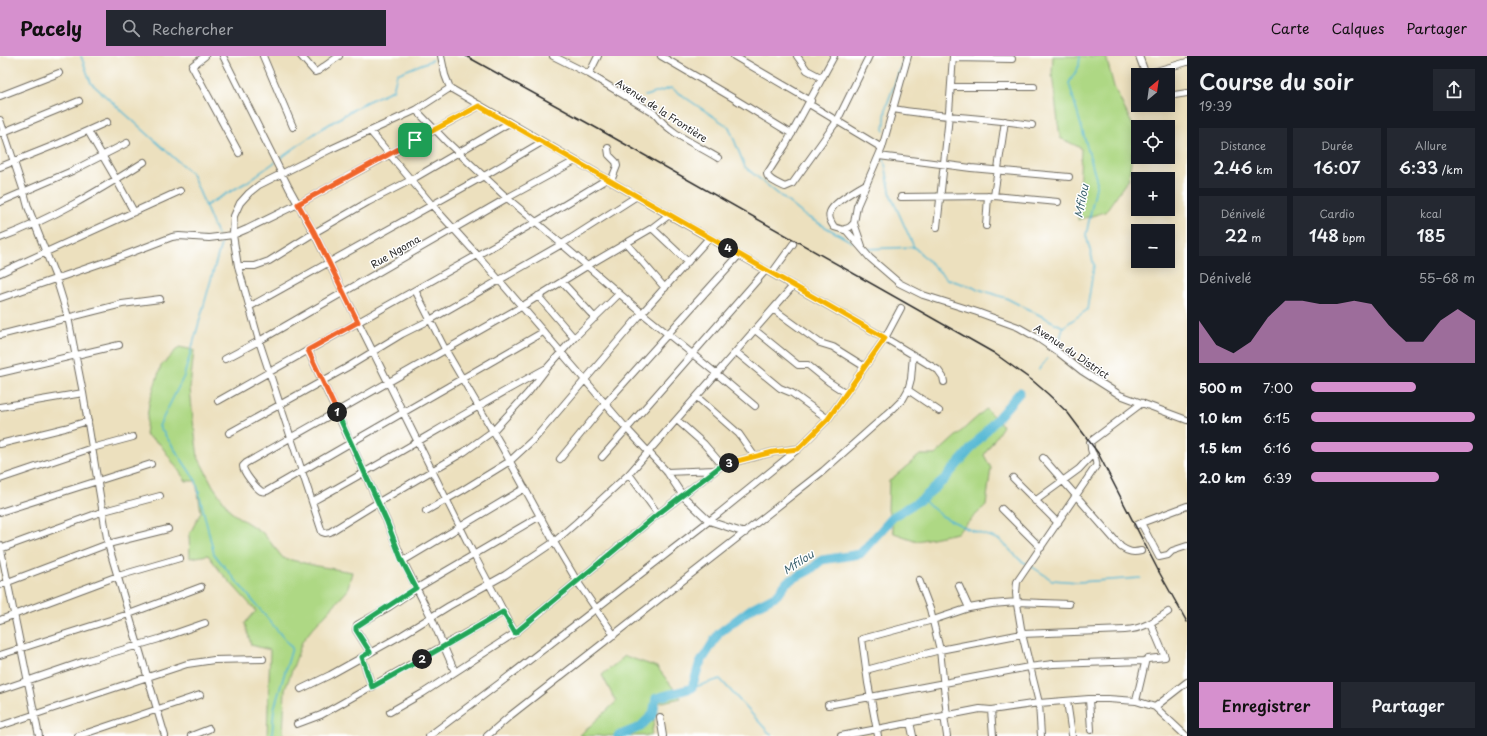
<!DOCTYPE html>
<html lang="fr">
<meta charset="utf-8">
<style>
:root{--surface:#171b24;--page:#242831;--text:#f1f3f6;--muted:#9ea1a6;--accent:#d690ce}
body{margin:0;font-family:"Playpen Sans",sans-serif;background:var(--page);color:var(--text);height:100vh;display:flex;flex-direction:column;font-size:15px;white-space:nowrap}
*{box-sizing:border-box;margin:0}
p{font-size:13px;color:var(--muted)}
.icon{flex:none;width:22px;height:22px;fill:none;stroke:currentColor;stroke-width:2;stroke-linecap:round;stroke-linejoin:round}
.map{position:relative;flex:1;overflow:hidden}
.sheet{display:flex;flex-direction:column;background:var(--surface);width:300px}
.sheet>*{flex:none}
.needle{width:26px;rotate:29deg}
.fabs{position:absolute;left:1131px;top:12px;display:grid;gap:8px}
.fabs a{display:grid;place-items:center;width:44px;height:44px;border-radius:0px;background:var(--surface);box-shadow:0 2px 10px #0003;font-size:20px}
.pin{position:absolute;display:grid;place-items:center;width:34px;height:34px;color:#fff;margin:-17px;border-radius:8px;box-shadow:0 2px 6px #0006}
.km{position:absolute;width:20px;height:20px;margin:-10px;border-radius:50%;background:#222;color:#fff;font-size:11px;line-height:20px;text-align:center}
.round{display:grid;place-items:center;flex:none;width:42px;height:42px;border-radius:0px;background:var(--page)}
.summary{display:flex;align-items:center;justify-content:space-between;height:68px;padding:0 12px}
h1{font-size:22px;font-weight:600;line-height:30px}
.stats{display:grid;grid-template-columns:repeat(3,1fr);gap:6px;height:68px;padding:4px 12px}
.stats div{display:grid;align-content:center;border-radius:0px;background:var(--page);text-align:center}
.stats b{font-size:17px;font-weight:600}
.stats small{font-size:11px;font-weight:400}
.stats p{font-size:11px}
.chart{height:112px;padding:8px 12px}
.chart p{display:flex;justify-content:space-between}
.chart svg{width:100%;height:72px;margin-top:4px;fill:var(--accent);opacity:.7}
.primary-button{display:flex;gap:8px;margin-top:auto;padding:8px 12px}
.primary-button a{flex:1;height:46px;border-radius:0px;background:var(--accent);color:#111;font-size:16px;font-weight:600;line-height:46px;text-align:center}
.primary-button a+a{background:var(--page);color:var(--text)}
ul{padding:0 12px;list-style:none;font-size:13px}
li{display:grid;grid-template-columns:64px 48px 1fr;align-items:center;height:30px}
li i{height:10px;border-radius:5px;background:var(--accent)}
header{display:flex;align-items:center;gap:24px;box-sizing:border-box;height:56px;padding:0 20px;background:var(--accent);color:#111}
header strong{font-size:19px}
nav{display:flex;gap:22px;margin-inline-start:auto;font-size:14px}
.search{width:280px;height:36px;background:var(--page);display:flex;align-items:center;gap:10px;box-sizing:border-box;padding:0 14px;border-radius:0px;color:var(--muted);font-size:15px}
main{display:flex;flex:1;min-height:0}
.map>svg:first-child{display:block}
.green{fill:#aed884;stroke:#6c8258}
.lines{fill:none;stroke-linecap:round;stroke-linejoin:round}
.stream{stroke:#55b8d4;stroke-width:1.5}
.river{stroke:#55b8d4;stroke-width:9}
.street-casing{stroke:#6f6a5e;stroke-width:8}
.street{stroke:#fff;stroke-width:6}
.rail{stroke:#2b2b2b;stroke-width:1.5}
.split-1-casing{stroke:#fff;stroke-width:8}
.split-2-casing{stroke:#fff;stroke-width:8}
.split-3-casing{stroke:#fff;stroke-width:8}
.split-4-casing{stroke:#fff;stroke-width:8}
.split-5-casing{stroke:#fff;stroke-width:8}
.split-1{stroke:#f0652b;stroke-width:5}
.split-2{stroke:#22a559;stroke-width:5}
.split-3{stroke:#22a559;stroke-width:5}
.split-4{stroke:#f5b400;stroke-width:5}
.split-5{stroke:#f5b400;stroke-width:5}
.labels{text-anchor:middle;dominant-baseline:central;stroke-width:3;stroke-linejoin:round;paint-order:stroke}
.street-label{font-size:10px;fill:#2b2b2b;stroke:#fff}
.water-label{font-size:11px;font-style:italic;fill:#3c636f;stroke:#fff}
</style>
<header>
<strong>Pacely</strong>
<div class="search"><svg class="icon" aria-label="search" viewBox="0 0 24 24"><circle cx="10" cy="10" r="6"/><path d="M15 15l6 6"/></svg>Rechercher</div>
<nav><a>Carte</a><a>Calques</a><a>Partager</a></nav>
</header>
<main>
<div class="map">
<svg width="1187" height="680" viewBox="0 0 1187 680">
<rect width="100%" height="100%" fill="#fff"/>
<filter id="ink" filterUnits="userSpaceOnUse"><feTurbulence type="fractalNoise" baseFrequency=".025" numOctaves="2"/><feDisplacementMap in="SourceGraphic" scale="8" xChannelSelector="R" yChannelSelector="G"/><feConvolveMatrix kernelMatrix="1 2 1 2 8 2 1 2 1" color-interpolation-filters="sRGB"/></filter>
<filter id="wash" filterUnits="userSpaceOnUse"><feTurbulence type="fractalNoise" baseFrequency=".012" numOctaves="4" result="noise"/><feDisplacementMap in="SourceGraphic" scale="16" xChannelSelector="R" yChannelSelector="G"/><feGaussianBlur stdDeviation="0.9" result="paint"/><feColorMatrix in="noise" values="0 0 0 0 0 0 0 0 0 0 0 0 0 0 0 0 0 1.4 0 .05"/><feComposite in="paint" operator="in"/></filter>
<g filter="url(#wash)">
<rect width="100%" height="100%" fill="#ece0be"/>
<path class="green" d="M 1053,0 L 1106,0 L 1114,31 L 1135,74 L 1129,122 L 1105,156 L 1078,164 L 1081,92 L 1060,82 L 1052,18 Z
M 179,291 L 194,294 L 190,332 L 193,364 L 198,401 L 213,430 L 232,457 L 263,477 L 283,502 L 317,510 L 352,516 L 347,535 L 312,573 L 302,586 L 285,634 L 283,680 L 267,680 L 270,594 L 251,589 L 245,567 L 256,555 L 220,515 L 208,499 L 190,502 L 189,479 L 201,456 L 196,425 L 186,425 L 160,388 L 145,379 L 149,347 L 161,310 Z
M 986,353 L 1003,370 L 984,399 L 991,412 L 986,449 L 957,477 L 917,485 L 894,477 L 888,454 L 889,425 L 920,399 L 935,399 Z
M 625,600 L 657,611 L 681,642 L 658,647 L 651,680 L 579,680 L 616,646 L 602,619 Z"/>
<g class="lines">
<path class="stream" d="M 81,0 L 91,27 L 192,118 L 217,178
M 645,40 L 671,32 L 729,71 L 745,111 L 804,159 L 852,186
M 884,75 L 886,51 L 905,0
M 884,102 L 891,140 L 914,191 L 947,223 L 1006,242 L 1063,271
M 278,104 L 318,75 L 366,46 L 393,34 L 397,18 L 432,4
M 205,150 L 247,126 L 275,106
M 218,182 L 221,188 L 184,320 L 159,370 L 196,425 L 214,498 L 292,592 L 274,653 L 272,680
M 865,193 L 914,191
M 1059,287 L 1063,271 L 1087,254 L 1094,209 L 1086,179 L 1097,126 L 1069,27 L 1079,10 L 1080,0
M 1039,313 L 1047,303
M 922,443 L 942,460 L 968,473 L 1000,484 L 1020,504 L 1027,508
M 1031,510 L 1052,524 L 1078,526 L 1141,522
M 692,632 L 720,623 L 772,680"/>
<path class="river" d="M 618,680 L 640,671 L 653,658 L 656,642 L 692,632 L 699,609 L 719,577 L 752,552 L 777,539 L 787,526 L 810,514 L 822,504 L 860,498 L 894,460 L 922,443 L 943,425 L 1020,336"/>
</g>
</g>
<g filter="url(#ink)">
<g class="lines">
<g class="street-casing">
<path id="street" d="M 205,0 L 192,10 L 239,97
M 223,0 L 289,132 L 314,177 L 474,499 L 515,577
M 263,0 L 293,71
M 301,0 L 315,16 L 318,15 L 339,0
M 441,0 L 445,19 L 450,32 L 669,159 L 885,282 L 938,314 L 943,321 L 944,326
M 553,0 L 589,18 L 655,58 C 670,78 697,89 718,102
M 661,0 L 733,42 L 792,78
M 734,0 L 811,45
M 797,0 L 807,14 L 822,22
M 834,0 L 785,90 L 767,118 C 768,124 779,128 785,131 L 792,128 L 837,65 L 869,0
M 1139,0 L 1146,19
M 953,2 L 1012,3
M 589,18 L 598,0
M 1146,18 L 1187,6
M 951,31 L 1034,31
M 450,32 L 416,54 L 331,93 L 259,129 L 249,137 L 240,147 L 234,160 L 233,179 L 238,210 L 259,285 L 322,476 L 325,477 L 330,476 L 377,447 L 464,396 L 493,375 L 528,337 L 548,311 L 574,282 L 619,238
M 0,40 L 59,17
M 1168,40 L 1187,37
M 809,48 L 882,92
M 893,53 C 939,61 986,62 1032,69
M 416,54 L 446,85 L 507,142 L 536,166 L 642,257 L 717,318 L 755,350
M 0,64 L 24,136 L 28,151 L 56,222 L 68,261 L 83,337 L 108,488 L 165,680
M 88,75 L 116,123 L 134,156
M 370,75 L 432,149 L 481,203 L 627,373 L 667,416 L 683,440 L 709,465 L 745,477
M 1,77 L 79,45
M 608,92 L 609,99 L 616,106 L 617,110 L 611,125
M 879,100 L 971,112 L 1069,121
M 0,111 L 60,87 L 107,66
M 866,128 C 857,133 833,147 830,156 C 828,162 831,166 834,171 L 844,174 L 850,171 L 854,167 L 857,150 L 882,92 L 908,0
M 994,140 L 1005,65
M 901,141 L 994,140 L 1058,146
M 0,146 L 72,115 L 127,87
M 854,167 L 862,190
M 986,170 L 988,140
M 937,171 L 948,70 L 953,0
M 652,172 L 688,206
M 845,173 L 870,202 L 899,227 L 923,239 L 977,256 L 1018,271 L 1039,283 L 1058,296 L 1082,315 L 1120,339 L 1187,364
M 0,182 C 52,163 98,135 144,106
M 626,187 L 665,232
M 238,210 L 255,210 L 269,205 L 314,177 L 368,146 L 411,124 L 509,67
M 0,217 L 180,135
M 772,217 L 793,188
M 562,226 L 595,262
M 415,234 L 445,293 L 501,389 L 554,486 L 577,525 L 614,579
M 538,240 L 574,282
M 0,242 L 125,199 L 172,181 L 179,180 L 209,182 L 233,179 L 247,173 L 298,148 L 479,50
M 249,251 L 484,120 L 542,86
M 773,253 L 820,287 L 833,291 L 865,311
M 755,274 L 798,309 L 808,309 L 829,326 L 846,337
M 543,276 L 267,435 C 264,436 264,436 261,435 C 255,431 243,416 243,410 L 246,407 L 521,251 L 587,210 L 652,172 L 669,159
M 0,279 L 122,248 L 160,243
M 308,294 L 387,466 L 403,505 L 431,561 L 455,616
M 736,296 L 780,332 L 792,337 L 828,363
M 225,303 L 259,285 L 507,142 L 575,105
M 0,317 L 119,289
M 908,334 L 939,355
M 697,341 L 739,378 L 755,401
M 218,345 L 536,166 L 607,123
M 0,351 L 83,337
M 677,364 L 704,388 L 722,409
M 229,377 L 346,312 L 402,278 L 430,264 L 562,188 L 637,140
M 0,388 L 65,372 L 88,365
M 602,401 L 766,214
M 1043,402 L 1121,491 C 1128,496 1133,497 1141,495
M 560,403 L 605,348 L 739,199
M 667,416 L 715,414
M 629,418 L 658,458
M 1013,422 L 1058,467
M 0,423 L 92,392 L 133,381
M 313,445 C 391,403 467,355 545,313
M 1035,445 L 1079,413 L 1093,398
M 1002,453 L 1041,492
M 426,455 L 463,434 L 510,405 L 537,380 L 642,257 L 709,182
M 0,456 L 151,408
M 1141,467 L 1187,450
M 1137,469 L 1141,467 L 1159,501 L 1168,499 L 1172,495 L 1187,490
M 0,489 L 39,680
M 0,493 L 104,455 L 160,440
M 403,505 L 525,432
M 919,524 L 930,553 L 940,594 L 947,660
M 0,529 L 108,488 L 168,473
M 959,530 L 969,552
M 0,564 L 118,520 L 180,502
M 370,596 L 356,574 L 357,569 L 389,551 L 417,532 L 540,460
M 0,599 L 129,558 L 201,531
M 362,601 L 372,631
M 866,614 L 940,594 L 1022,578 L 1125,574 C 1142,573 1153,566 1168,556
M 301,633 L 330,619 L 402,579 L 449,550 L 505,519 L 554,486 L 577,466 L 629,418 L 793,230
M 0,634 L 88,604 L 159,583 L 205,567
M 1089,643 L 1091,674
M 1067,645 L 1072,679
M 1136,645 L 1145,607 L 1144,605
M 828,649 L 1029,611 L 1053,608 L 1144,605 L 1148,603 L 1165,601 L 1151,568
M 1155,651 L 1187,626
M 991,654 L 993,680
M 390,656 L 423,637 L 515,577 L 658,458 L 722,409 L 773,396 L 796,393
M 944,660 L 947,680
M 660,661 L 663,680
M 910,666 L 913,680
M 297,668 L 321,659 L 503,556
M 0,670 L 187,608 L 214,604 L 263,603
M 78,680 L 200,639
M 191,680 L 209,673
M 429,680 L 500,627 L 718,458 L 798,393 L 828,363 L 885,282 L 901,252
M 487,680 L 511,659 L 823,415 L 877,367 L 893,353 L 903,343 L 908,334 L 911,323 L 913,299
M 841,680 L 980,653 L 991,654 L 1039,647 L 1089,643 L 1108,643 L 1136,645 L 1155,651 L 1186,680
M 878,680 L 868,627 L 862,583 L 933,564 L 969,552 L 992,548 L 1017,546 L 1069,548
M 1041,680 L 1039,647 L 1022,578 L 1017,548 L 1016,537 L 1017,526 L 1096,410 C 1098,403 1092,400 1091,393 C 1091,391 1091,389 1090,386 L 1142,347"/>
</g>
<use href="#street" class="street"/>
<path class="rail" d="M 466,0 L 600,74 L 994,297 L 1033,325 L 1048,338 L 1068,357 L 1098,397 L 1159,516 L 1187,566"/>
</g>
</g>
<g class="lines" filter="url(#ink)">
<g class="split-1-casing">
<path id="split-1" d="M 337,356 L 308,294 L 358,266 L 314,176 L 298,148 L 415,84"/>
</g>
<g class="split-2-casing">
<path id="split-2" d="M 337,356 L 387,466 L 402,505 L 416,532 L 356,571 L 356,574 L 370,596 L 362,601 L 372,631 L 422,603"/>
</g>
<g class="split-3-casing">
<path id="split-3" d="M 422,603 L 503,556 L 515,577 L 658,458 L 722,409 L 729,407"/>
</g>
<g class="split-4-casing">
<path id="split-4" d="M 728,192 L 885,282 L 828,363 L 798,393 L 773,396 L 729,407"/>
</g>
<g class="split-5-casing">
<path id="split-5" d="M 415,84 L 479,50 L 728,192"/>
</g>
<use href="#split-1" class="split-1"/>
<use href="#split-2" class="split-2"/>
<use href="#split-3" class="split-3"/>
<use href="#split-4" class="split-4"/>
<use href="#split-5" class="split-5"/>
</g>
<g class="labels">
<g class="street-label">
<text transform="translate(662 54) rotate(33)">Avenue de la Frontière</text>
<text transform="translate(395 195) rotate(-30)">Rue Ngoma</text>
<text transform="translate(1072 295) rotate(34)">Avenue du District</text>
</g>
<g class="water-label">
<text transform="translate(1081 145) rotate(-79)">Mfilou</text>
<text transform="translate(798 506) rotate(-33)">Mfilou</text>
</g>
</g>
</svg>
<div class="fabs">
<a><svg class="needle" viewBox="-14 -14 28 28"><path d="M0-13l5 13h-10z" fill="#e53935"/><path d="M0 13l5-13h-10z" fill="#9ea1a6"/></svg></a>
<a><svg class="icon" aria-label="locate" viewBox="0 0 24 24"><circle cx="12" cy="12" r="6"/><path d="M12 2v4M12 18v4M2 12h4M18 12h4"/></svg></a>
<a>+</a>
<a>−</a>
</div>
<div class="pin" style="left:415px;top:84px;background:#1e9e55"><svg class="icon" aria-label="arrive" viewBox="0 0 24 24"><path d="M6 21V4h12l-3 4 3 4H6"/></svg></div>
<b class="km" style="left:337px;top:356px">1</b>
<b class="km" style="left:422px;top:603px">2</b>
<b class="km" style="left:729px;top:407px">3</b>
<b class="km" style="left:728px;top:192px">4</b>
</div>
<section class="sheet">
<div class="summary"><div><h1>Course du soir</h1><p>19:39</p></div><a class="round"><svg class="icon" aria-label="share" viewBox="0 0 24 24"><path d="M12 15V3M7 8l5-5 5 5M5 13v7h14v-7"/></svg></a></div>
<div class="stats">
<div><p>Distance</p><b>2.46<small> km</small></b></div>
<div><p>Durée</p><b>16:07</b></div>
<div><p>Allure</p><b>6:33<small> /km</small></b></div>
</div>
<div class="stats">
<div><p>Dénivelé</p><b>22<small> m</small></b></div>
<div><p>Cardio</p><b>148<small> bpm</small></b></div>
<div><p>kcal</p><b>185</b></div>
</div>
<div class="chart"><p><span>Dénivelé</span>55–68 m</p>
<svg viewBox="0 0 160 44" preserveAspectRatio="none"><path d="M0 44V18L10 33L20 38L30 31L40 16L50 6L60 6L70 8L80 8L90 6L100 8L110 21L120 31L130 31L140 18L150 11L160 18V44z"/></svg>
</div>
<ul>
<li><b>500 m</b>7:00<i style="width:64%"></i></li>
<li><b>1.0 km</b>6:15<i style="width:100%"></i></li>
<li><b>1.5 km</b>6:16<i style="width:99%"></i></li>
<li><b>2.0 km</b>6:39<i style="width:78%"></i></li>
</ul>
<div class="primary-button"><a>Enregistrer</a><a>Partager</a></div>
</section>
</main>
